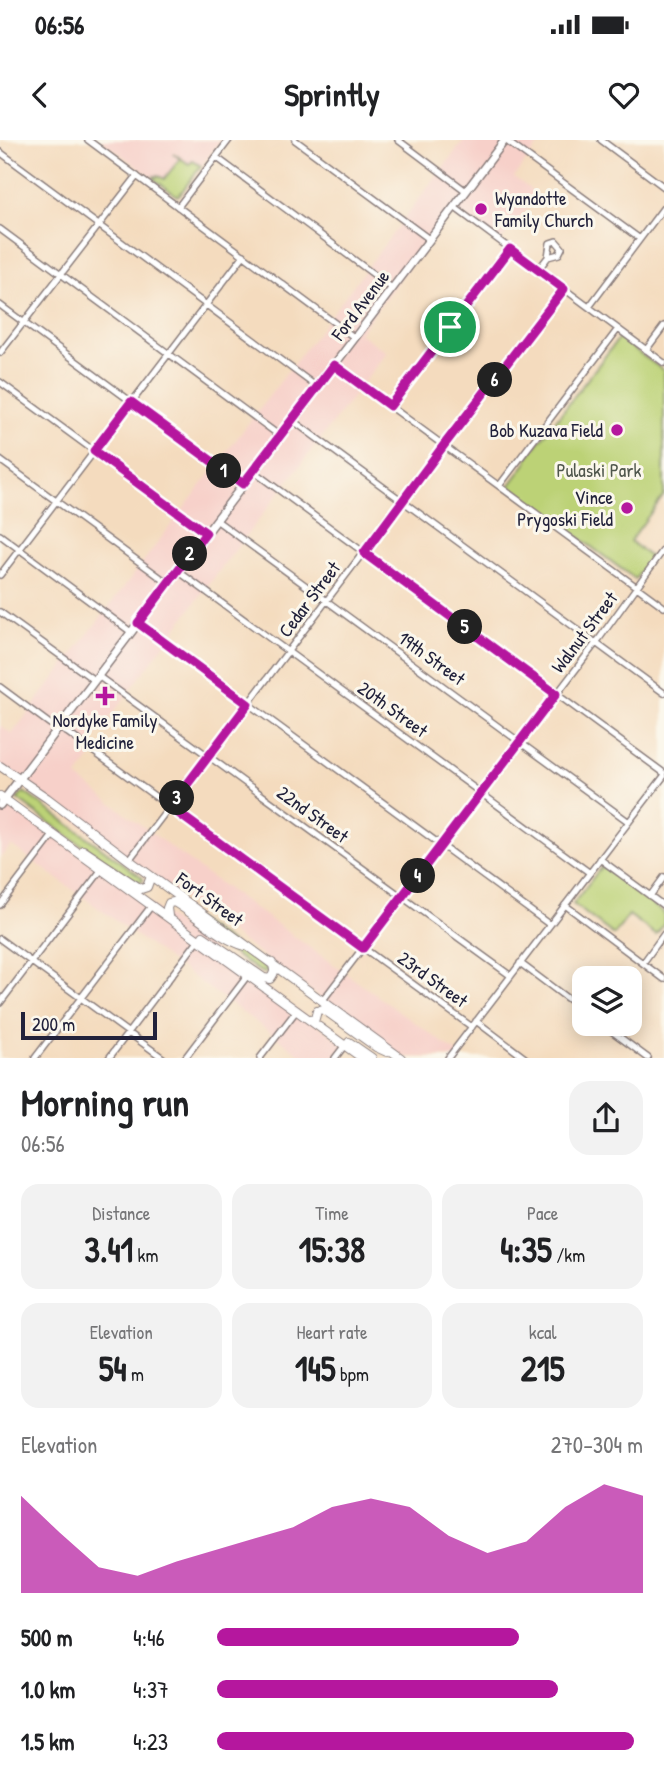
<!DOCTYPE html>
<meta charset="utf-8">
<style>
:root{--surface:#fff;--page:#f2f2f2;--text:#202124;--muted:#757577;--accent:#b5179e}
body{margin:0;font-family:"Patrick Hand",sans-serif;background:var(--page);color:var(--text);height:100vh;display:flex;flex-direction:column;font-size:26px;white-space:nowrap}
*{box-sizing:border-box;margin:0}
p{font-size:23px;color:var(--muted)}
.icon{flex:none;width:38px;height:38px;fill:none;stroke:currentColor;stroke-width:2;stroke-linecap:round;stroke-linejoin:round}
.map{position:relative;height:918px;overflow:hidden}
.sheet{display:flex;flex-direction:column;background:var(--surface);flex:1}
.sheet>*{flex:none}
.buttons{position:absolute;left:572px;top:826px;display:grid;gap:14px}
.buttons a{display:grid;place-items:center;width:70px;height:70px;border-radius:14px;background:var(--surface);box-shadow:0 4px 18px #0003;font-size:35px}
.scale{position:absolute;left:21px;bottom:18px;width:136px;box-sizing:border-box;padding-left:7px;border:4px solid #22223b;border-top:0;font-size:19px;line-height:24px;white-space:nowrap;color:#22223b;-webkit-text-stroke:5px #fbf7ec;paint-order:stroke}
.pin{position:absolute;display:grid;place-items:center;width:60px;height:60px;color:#fff;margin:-30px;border:4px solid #fff;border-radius:50%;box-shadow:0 2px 7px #0007}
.km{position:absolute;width:35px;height:35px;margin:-18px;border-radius:50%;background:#222;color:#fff;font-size:19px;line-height:35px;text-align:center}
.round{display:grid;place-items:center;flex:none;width:74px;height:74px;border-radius:21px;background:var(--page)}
.overview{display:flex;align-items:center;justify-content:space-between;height:119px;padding:0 21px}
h1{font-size:38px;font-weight:800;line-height:52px}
.figures{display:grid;grid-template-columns:repeat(3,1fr);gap:10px;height:119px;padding:7px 21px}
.figures div{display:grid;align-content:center;border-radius:18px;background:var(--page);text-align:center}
.figures b{font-size:35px;font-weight:800}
.figures small{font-size:19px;font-weight:400}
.figures p{font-size:19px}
.chart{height:196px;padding:14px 21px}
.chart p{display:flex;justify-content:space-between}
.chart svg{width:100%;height:126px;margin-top:7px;fill:var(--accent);opacity:.7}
ul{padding:0 21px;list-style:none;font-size:23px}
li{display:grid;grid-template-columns:112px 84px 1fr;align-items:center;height:52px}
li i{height:18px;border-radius:9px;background:var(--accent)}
.status{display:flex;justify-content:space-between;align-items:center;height:49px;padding:0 35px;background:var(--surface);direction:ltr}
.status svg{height:19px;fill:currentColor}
header{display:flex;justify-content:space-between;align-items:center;height:91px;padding:0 21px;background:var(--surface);font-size:32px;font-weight:800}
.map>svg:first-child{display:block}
.built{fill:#f7d0c9}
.green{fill:#bcd276;stroke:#6f7a58;stroke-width:2}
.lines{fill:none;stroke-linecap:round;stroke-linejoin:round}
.minor-casing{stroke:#8b7e7c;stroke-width:8}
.secondary-casing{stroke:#8b7e7c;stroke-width:10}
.primary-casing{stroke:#8b7e7c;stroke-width:10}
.minor{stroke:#fff;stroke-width:5}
.secondary{stroke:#fff;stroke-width:7}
.primary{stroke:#fff;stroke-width:8}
.route-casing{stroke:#fff;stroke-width:14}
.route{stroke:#b5179e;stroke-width:9}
.poi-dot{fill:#b5179e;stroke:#fbf7ec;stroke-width:2.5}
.labels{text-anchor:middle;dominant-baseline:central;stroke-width:6;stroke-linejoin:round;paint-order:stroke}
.poi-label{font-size:19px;fill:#22223b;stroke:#fbf7ec;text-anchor:end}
.street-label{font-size:19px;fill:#22223b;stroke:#fbf7ec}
.park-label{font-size:19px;fill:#50574d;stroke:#fbf7ec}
</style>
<div class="status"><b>06:56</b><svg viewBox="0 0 49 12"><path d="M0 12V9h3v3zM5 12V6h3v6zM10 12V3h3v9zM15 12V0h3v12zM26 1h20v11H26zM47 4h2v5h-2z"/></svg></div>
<header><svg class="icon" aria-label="back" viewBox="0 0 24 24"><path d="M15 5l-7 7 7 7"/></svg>Sprintly<svg class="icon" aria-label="heart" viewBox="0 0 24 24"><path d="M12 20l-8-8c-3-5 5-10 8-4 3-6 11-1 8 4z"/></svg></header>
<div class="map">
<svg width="664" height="918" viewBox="0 0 664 918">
<rect width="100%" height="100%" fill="#fbf7ec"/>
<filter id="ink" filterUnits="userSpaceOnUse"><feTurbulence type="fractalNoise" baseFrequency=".0143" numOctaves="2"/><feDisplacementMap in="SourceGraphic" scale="14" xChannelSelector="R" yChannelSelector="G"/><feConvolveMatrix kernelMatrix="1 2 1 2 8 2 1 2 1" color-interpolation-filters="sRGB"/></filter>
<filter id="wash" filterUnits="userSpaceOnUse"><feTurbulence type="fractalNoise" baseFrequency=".00686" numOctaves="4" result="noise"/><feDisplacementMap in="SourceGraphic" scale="28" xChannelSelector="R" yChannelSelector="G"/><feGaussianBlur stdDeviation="1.57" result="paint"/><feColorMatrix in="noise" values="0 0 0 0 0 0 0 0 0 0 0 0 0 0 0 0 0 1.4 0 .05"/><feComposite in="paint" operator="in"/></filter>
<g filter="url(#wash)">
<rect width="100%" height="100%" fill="#f4dbbe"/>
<path class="built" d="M 101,0 L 221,0 L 180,54 L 176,55 Z
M 464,0 L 542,0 L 514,37 L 538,55 L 500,102 L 453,68 L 359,193 L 387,212 L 204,451 L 88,607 L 94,613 L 77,637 L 201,730 L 463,917 L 402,917 L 0,626 L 0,585 L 12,594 Z
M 0,656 L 345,905 L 335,917 L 304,917 L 11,705 L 0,718 Z"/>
<path class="green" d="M 173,13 L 189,24 L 193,21 L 201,26 L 180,54 L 177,56 L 154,39 L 154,36 L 156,37 L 158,35 L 164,39 L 180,19 Z
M 619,198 L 664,231 L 664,355 L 630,401 L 651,418 L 635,439 L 509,346 L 527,322 L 527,318 Z
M 24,652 L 142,737 L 143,741 L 138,742 L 69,697 L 17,659 Z
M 602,726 L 664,773 L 664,784 L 656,795 L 629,775 L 614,795 L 573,764 Z
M 174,767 L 178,767 L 245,812 L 266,828 L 268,832 L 264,833 L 259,831 L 173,773 L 172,769 Z"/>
</g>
<g filter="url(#ink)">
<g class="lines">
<g class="minor-casing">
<path id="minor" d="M 88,0 L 355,198
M 295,0 L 429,99
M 398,0 L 466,51
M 505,0 L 640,99
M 601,0 L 664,47
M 0,12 L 317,247
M 216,17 L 392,148
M 178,67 L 229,0
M 454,67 L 664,223
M 0,89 L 280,296
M 538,130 L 548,117 L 550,103 L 556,101 L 562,108 L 559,114 L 548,117
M 0,165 L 243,344
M 589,167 L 664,67
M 646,210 L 664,186
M 0,213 L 137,36
M 334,225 L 664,467
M 0,242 L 206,393
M 390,266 L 510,109
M 292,280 L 664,553
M 0,320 L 168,443
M 253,331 L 664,633
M 499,346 L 618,189
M 216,380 L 629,682
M 0,395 L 131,492
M 178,431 L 590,733
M 0,435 L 244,115
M 0,472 L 94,540
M 138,483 L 550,785
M 98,536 L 511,836
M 0,547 L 50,584 L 68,593 L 472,887
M 600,719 L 664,766
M 129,720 L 564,149
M 650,756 L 664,737
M 0,765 L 54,694
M 565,765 L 664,839
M 0,799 L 163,918
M 520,823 L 584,871
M 643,823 L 664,794
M 323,860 L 599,499 L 664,409
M 0,863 L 102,729
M 476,881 L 525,918
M 602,884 L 648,918
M 35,918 L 152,765
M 109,918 L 199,799
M 185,918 L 248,835
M 260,918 L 297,870
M 335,918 L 345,905
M 448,918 L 664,636"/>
</g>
<g class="secondary-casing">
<path id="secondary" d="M 0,665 L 505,0"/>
</g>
<g class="primary-casing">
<path id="primary" d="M 0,626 L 47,658 L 129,720 L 401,918
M 0,656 L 362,918
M 83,710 L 141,749 L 147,747 L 151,736
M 168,776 L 167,768 L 169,763 L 174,762 C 198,776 218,798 245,806
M 203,796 L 264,838 L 270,839 C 275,833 275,830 272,823
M 314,882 L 317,871 L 323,869 L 376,907 L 387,912
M 349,902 L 372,918"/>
</g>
<use href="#minor" class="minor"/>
<use href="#secondary" class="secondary"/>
<use href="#primary" class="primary"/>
</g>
</g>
<g class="lines" filter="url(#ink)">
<g class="route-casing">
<path id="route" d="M 510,109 L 564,149 L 444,305 L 364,413 L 556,554 L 363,808 L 170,667 L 248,564 L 138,483 L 206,393 L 94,311 L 131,262 L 243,344 L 334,225 L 390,266 Z"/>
</g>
<use href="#route" class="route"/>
</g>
<g class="poi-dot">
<circle cx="481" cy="69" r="7"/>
<circle cx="617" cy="290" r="7"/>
<circle cx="627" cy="368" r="7"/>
<path d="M101.5 545.5h7v7h7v7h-7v7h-7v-7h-7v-7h7z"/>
</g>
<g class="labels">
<g class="poi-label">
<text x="495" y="58" text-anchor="start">Wyandotte<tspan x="495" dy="22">Family Church</tspan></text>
<text x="603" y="290">Bob Kuzava Field</text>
<text x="613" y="357">Vince<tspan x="613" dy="22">Prygoski Field</tspan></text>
<text x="105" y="580" text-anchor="middle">Nordyke Family<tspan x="105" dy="22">Medicine</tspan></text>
</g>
<g class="street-label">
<text transform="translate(360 165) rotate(-53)">Ford Avenue</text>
<text transform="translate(309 459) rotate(-53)">Cedar Street</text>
<text transform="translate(584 492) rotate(-53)">Walnut Street</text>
<text transform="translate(432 518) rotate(36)">19th Street</text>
<text transform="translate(393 569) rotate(36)">20th Street</text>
<text transform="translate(313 674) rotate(36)">22nd Street</text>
<text transform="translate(210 759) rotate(36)">Fort Street</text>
<text transform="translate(433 839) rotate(36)">23rd Street</text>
</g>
<g class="park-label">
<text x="599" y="330">Pulaski Park</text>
</g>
</g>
</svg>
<div class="buttons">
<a><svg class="icon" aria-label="layers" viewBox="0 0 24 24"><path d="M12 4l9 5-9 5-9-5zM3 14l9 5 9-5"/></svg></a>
</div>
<div class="scale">200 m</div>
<div class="pin" style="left:450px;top:187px;background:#1e9e55"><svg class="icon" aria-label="arrive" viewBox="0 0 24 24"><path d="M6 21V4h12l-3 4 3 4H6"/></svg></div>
<b class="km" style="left:224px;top:331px">1</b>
<b class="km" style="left:190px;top:414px">2</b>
<b class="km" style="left:177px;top:658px">3</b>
<b class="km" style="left:418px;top:736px">4</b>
<b class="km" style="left:465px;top:487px">5</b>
<b class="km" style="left:495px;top:240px">6</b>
</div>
<section class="sheet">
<div class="overview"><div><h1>Morning run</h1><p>06:56</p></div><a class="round"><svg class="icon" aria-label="share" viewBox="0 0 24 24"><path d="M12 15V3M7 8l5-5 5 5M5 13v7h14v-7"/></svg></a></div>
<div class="figures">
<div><p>Distance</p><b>3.41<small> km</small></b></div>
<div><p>Time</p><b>15:38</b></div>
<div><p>Pace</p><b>4:35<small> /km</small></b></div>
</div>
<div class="figures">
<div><p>Elevation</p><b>54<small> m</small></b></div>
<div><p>Heart rate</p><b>145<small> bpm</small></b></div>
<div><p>kcal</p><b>215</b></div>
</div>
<div class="chart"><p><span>Elevation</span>270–304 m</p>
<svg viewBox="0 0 160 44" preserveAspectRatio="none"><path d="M0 44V10L10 23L20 35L30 38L40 33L50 29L60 25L70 21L80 14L90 11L100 14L110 24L120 30L130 26L140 14L150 6L160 10V44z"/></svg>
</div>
<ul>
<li><b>500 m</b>4:46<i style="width:71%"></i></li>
<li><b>1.0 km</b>4:37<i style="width:80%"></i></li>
<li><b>1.5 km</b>4:23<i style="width:98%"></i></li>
</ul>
</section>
